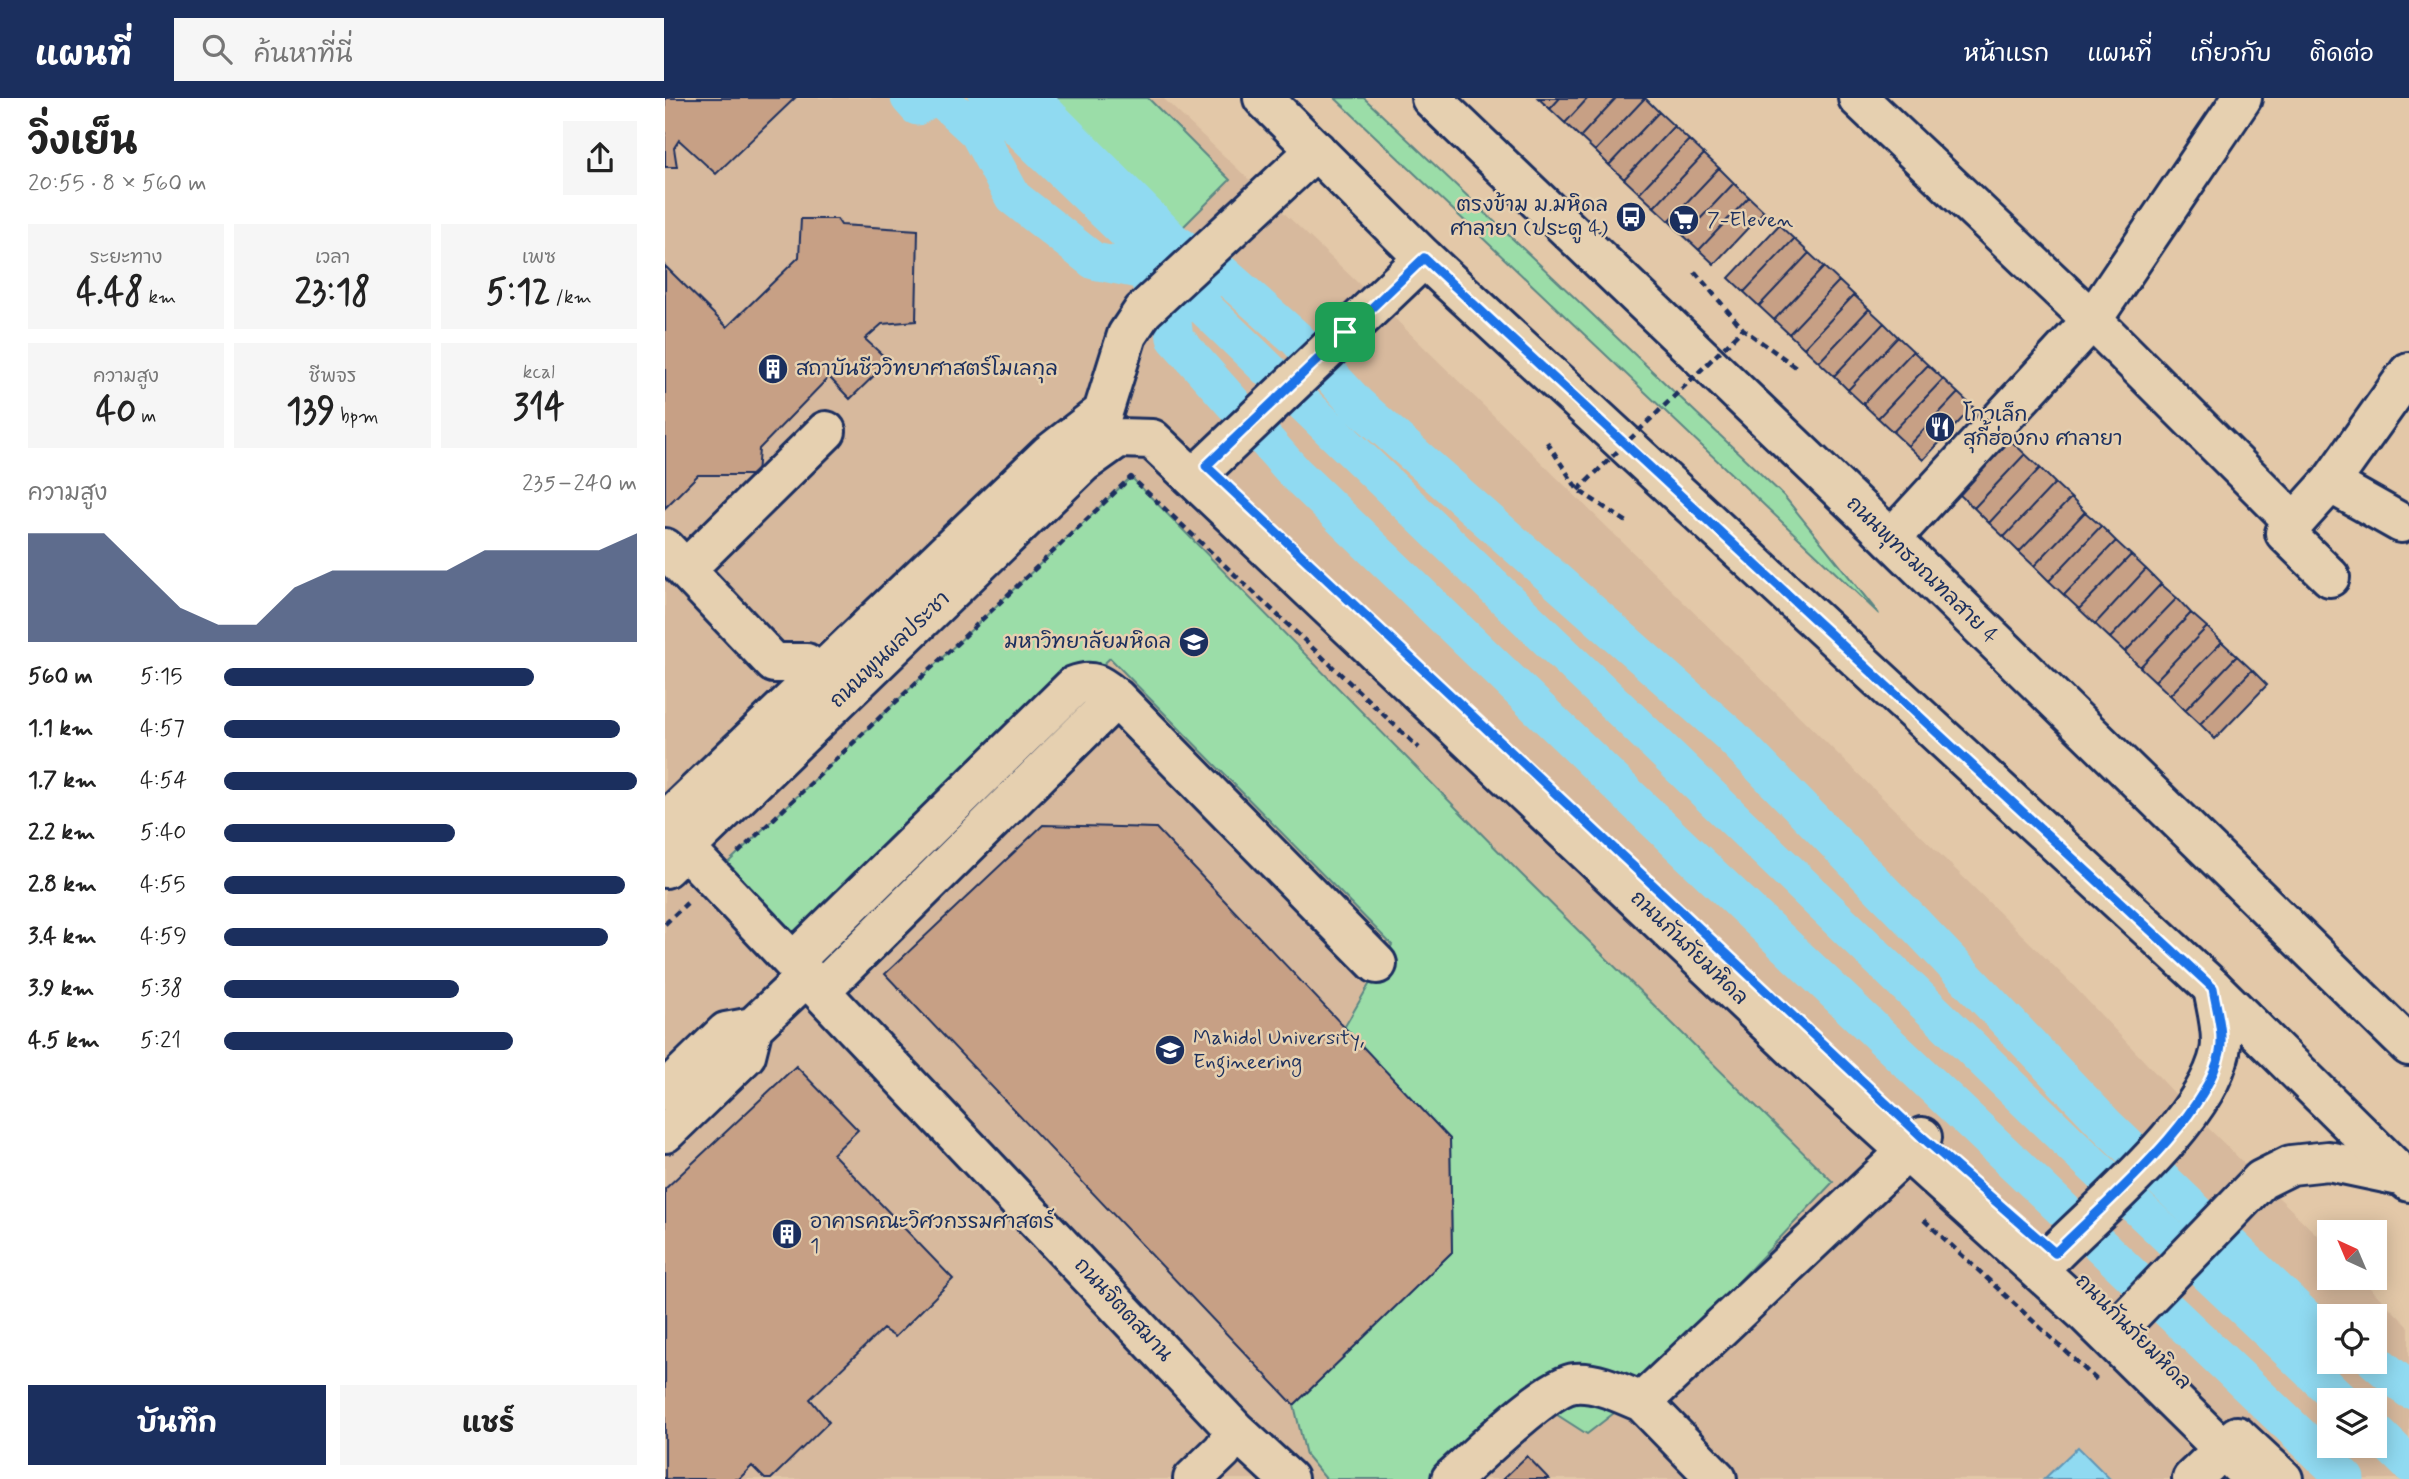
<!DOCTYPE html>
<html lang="th">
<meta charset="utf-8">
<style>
:root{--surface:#fff;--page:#f6f6f6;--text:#222;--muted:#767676;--accent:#1b2f5e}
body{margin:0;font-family:Mynerve,"Playpen Sans Thai",sans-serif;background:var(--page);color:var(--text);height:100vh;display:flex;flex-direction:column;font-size:26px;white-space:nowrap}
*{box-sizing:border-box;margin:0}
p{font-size:23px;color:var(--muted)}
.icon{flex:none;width:38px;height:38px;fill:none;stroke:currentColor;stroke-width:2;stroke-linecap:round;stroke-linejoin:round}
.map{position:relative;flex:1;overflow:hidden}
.sheet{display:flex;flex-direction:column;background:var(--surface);width:665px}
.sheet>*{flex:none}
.needle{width:46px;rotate:316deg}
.tools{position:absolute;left:1652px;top:1122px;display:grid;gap:14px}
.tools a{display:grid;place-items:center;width:70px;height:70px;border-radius:0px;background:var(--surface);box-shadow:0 4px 18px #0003;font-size:35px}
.pin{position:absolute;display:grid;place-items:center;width:60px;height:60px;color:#fff;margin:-30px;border-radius:14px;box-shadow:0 4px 10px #0006}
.round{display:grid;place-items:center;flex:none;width:74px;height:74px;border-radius:0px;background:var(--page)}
.head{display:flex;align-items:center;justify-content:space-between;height:119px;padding:0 28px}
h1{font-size:38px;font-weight:700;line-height:52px}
.metrics{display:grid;grid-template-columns:repeat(3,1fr);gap:10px;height:119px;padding:7px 28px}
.metrics div{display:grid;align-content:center;border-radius:0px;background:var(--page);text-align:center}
.metrics b{font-size:35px;font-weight:700}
.metrics small{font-size:19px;font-weight:400}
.metrics p{font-size:19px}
.chart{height:196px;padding:14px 28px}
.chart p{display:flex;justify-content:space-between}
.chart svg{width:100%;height:126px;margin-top:7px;fill:var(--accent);opacity:.7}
.action{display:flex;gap:14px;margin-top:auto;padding:14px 28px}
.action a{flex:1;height:80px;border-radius:0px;background:var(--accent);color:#fff;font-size:28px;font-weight:700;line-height:80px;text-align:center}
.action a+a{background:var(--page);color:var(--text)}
ul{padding:0 28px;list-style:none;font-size:23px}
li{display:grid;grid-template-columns:112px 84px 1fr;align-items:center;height:52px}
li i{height:18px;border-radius:9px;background:var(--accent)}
header{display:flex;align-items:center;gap:42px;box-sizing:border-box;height:98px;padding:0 35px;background:var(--accent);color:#fff}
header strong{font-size:33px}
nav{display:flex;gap:38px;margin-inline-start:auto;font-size:24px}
.search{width:490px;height:63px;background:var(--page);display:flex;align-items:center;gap:18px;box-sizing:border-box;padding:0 24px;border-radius:0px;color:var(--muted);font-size:26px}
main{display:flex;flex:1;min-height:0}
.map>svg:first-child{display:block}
.built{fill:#d7b99d;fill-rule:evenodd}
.green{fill:#9bdda8;stroke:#5b8683;stroke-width:2}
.water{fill:#90daf1;stroke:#6196b6;stroke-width:2}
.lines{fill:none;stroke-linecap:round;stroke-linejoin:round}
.canal{stroke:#90daf1;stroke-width:37}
.building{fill:#c7a085;stroke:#1b2f5e;stroke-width:2}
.minor-casing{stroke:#1b2f5e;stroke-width:44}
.major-casing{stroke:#1b2f5e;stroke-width:44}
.path{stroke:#1b2f5e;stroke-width:4.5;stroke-dasharray:7 5;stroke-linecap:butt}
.minor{stroke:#e6d0b0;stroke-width:38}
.major{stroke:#e6d0b0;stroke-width:38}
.path-bridge{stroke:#1b2f5e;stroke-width:4.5;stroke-dasharray:7 5;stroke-linecap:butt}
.route-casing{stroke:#fff;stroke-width:14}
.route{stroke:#1a73e8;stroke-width:9}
.labels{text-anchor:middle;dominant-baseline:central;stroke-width:5;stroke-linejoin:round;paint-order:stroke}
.poi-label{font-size:21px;fill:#1b2f5e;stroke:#e6d0b0;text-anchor:start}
.street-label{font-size:21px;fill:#1b2f5e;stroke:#e6d0b0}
</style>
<header>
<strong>แผนที่</strong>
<div class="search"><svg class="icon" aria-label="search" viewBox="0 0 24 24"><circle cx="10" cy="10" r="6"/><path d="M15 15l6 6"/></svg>ค้นหาที่นี่</div>
<nav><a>หน้าแรก</a><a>แผนที่</a><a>เกี่ยวกับ</a><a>ติดต่อ</a></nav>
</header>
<main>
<section class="sheet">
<div class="head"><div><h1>วิ่งเย็น</h1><p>20:55 · 8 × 560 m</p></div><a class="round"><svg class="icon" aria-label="share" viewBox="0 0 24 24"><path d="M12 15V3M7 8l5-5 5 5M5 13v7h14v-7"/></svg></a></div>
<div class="metrics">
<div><p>ระยะทาง</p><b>4.48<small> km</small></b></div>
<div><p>เวลา</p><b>23:18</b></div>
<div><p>เพซ</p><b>5:12<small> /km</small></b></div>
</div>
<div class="metrics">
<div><p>ความสูง</p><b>40<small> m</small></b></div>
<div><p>ชีพจร</p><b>139<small> bpm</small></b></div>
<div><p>kcal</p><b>314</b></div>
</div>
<div class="chart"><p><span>ความสูง</span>235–240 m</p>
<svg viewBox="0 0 160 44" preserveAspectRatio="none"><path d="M0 44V6L10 6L20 6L30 19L40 32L50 38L60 38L70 25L80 19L90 19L100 19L110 19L120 12L130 12L140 12L150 12L160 6V44z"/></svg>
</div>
<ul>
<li><b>560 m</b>5:15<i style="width:75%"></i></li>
<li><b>1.1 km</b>4:57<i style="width:96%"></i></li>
<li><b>1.7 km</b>4:54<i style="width:100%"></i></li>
<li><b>2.2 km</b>5:40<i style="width:56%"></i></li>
<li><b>2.8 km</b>4:55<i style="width:97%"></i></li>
<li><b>3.4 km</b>4:59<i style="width:93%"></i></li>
<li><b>3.9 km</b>5:38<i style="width:57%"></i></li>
<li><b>4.5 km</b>5:21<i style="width:70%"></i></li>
</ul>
<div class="action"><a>บันทึก</a><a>แชร์</a></div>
</section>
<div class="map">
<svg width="1744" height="1381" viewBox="0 0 1744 1381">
<rect width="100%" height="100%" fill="#e3c8a8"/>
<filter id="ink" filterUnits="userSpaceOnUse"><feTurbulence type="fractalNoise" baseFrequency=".0143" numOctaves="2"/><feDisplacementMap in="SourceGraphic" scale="14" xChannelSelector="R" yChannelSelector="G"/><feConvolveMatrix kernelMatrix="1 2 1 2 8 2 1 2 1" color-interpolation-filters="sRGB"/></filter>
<g filter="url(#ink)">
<path class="built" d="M 0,0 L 498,0 L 712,203 L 1405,884 L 1528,1015 L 1664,1149 L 1664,1180 L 1695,1180 L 1744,1229 L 1744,1381 L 0,1381 ZM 1664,1218 L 1710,1218 L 1710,1264 L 1664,1264 ZM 1664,1302 L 1710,1302 L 1710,1348 L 1664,1348 Z"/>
<path class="green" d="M 372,0 L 483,0 L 565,82 L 510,137 Z
M 670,0 L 699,0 L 1119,398 L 1214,516 Z
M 466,379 L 855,775 L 1168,1084 L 949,1315 L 922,1336 L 875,1306 L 797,1381 L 661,1381 L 641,1357 L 629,1307 L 787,1154 L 785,1041 L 679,930 L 727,847 L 445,560 L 129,863 L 49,778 Z"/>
<path class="water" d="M 1413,1349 L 1445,1381 L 1379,1381 Z"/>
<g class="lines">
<path class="canal" d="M 244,0 L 252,9 L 266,0
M 275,0 L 313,35 L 348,99 L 429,163 L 479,173 L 494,202
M 322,0 L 1411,1051 L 1676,1302
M 366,0 L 509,144 L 555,173 L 551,176
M 1664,1242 L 1440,1026 L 1248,824 L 1065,637 L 692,306 L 632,241 L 555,173 L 507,217 L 510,240 L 630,375 L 1014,746 L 1681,1381
M 1710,1263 L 1744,1292
M 1710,1333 L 1744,1366"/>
</g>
<path class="building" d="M 0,0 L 130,0 L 51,76 L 14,42 L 9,50 L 12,69 L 0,69 Z
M 873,0 L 895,0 L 885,11 Z
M 895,0 L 923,0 L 900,25 L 885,11 Z
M 923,0 L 951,0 L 915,39 L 900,25 Z
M 951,0 L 980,0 L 930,53 L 915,39 Z
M 980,0 L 994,14 L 944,67 L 930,53 Z
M 994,14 L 1009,28 L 959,81 L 944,67 Z
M 1009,28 L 1024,42 L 974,95 L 959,81 Z
M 1024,42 L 1039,56 L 989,109 L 974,95 Z
M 1039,56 L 1054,70 L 1004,123 L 989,109 Z
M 1054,70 L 1069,85 L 1019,138 L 1004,123 Z
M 1069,85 L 1084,99 L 1034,152 L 1019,138 Z
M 1084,99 L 1099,113 L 1049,166 L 1034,152 Z
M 136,121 L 172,121 L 176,127 L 253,132 L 251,223 L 217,226 L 200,241 L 224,263 L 185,301 L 164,279 L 94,351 L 92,377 L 33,377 L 0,410 L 0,168 L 62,229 L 134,159 Z
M 1114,127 L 1129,141 L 1079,194 L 1064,180 Z
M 1129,141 L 1144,155 L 1094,208 L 1079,194 Z
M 1144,155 L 1159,169 L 1109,222 L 1094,208 Z
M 1159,169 L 1174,183 L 1124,236 L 1109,222 Z
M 1174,183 L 1189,197 L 1139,250 L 1124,236 Z
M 1189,197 L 1204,211 L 1154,264 L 1139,250 Z
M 1204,211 L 1219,225 L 1169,278 L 1154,264 Z
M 1219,225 L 1233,239 L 1183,292 L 1169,278 Z
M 1233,239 L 1248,253 L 1198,306 L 1183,292 Z
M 1248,253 L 1263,267 L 1213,320 L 1198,306 Z
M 1263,267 L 1278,281 L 1228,334 L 1213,320 Z
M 1278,281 L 1293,295 L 1243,348 L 1228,334 Z
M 1293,295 L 1308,309 L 1258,362 L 1243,348 Z
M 1345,342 L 1360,356 L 1309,410 L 1294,396 Z
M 1360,356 L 1375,370 L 1324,425 L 1309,410 Z
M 1375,370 L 1390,385 L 1339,439 L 1324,425 Z
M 1390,385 L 1406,400 L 1354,454 L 1339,439 Z
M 1406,400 L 1420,414 L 1369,468 L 1354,454 Z
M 1420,414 L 1436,428 L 1384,483 L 1369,468 Z
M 1436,428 L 1451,443 L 1399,497 L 1384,483 Z
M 1451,443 L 1466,457 L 1414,511 L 1399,497 Z
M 1466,457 L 1481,471 L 1430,526 L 1414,511 Z
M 1481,471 L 1496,486 L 1445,540 L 1430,526 Z
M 1496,486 L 1512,500 L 1460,554 L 1445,540 Z
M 1512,500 L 1526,515 L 1475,569 L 1460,554 Z
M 1526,515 L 1542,529 L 1490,583 L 1475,569 Z
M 1542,529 L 1557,544 L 1505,597 L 1490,583 Z
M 1557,544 L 1572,558 L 1520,612 L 1505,597 Z
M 1572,558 L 1587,572 L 1535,626 L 1520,612 Z
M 1587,572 L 1602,587 L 1550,641 L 1535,626 Z
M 378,727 L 491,730 L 785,1041 L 787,1154 L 629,1307 L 220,876 Z
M 131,968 L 193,1032 L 168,1056 L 288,1181 L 230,1239 L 218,1231 L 145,1301 L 164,1324 L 106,1381 L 100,1381 L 87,1368 L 74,1381 L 0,1381 L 0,1091 Z
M 862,1358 L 884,1381 L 838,1381 Z"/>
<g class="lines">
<g class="minor-casing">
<path id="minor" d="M 1193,0 L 1427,222 L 1630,425
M 438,314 L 462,237 L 478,213 L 651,52
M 541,368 L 759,160
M 1665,385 L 1736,425
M 1226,441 L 1427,222 L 1577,0
M 0,450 L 109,565 L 141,565 L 153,577
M 21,471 L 161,333
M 1665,479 L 1620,435 L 1665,385 L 1744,274
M 0,724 L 384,356 L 438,314
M 0,729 L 571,1333 L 623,1381
M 0,770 L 418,365 L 453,340 L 487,341 L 1140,961 L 1420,1215 L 1588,1381
M 129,863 L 409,588 C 429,580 436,588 451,600 L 712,866
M 156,892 L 451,600
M 0,993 L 61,934 L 88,929
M 0,1035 L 81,957 L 88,929 L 142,878
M 1390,1155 C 1439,1106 1541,1021 1555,954 C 1559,935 1551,909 1548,890
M 1458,1225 L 1596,1082 L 1626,1067 L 1663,1063 L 1739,1079
M 1575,1341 L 1618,1381
M 528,1381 L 557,1353 L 571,1333
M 786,1381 C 809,1361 883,1287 910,1285 C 932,1283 957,1296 977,1304
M 1052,1381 L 977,1304 L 1257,1039
M 1527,1381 L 1572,1338"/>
</g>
<g class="major-casing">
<path id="major" d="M 598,0 L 759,160 L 1548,890 L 1744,1084
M 766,0 L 1226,441 L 1744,948"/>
</g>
<path class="path" d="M 1030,174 L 1078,231 L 1131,269
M 882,344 L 913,392 L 965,426
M 73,755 L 466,379 L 754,650
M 0,826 L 22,805
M 1259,1122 L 1435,1285"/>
<use href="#minor" class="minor"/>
<use href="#major" class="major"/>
<path class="path-bridge" d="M 913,392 L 1078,231"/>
</g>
</g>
<g class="lines" filter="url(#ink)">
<g class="route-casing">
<path id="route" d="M 759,160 L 1548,890 C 1551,909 1559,936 1555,954 C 1541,1021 1439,1106 1390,1155 L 1257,1039 L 541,368 Z"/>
</g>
<use href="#route" class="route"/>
</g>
<defs>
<g id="bus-disc" transform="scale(1.575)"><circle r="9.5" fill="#1b2f5e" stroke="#e6d0b0"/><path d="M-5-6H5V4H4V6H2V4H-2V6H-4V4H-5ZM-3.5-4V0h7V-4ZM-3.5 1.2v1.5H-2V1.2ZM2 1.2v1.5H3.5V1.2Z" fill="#fff"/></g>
<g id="supermarket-disc" transform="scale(1.575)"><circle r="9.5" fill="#1b2f5e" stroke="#e6d0b0"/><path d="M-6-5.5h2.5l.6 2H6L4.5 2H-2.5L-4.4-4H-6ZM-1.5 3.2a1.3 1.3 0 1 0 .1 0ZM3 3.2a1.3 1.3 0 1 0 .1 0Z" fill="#fff"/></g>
<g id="building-disc" transform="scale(1.575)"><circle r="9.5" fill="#1b2f5e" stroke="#e6d0b0"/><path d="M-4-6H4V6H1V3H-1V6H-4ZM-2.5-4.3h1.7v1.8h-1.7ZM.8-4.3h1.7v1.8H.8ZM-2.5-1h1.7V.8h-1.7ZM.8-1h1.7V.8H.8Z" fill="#fff"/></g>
<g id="restaurant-disc" transform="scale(1.575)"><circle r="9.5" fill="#1b2f5e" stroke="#e6d0b0"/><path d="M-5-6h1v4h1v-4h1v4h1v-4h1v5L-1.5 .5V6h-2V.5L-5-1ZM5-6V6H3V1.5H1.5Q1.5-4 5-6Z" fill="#fff"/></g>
<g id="university-disc" transform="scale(1.575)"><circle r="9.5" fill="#1b2f5e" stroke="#e6d0b0"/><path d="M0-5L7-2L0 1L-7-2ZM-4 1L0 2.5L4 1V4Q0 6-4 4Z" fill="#fff"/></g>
</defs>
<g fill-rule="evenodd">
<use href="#bus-disc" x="966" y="119"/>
<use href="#supermarket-disc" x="1019" y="122"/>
<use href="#building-disc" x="108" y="271"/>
<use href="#restaurant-disc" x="1275" y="329"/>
<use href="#university-disc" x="529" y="544"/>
<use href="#university-disc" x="505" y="952"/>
<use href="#building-disc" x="122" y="1136"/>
</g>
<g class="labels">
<g class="poi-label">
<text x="943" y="107" text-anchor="end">ตรงข้าม ม.มหิดล<tspan x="943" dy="24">ศาลายา (ประตู 4)</tspan></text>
<text x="1042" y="122">7-Eleven</text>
<text x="131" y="271">สถาบันชีววิทยาศาสตร์โมเลกุล</text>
<text x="1298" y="317">โกวเล็ก<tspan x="1298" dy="24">สุกี้ฮ่องกง ศาลายา</tspan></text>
<text x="506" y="544" text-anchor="end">มหาวิทยาลัยมหิดล</text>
<text x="528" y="940">Mahidol University,<tspan x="528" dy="24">Engineering</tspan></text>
<text x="145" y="1124">อาคารคณะวิศวกรรมศาสตร์<tspan x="145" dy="24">1</tspan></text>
</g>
<g class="street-label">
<text transform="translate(1257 472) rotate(44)">ถนนพุทธมณฑลสาย 4</text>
<text transform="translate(225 552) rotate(-44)">ถนนพูนผลประชา</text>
<text transform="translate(1024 850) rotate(44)">ถนนกันภัยมหิดล</text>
<text transform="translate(458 1212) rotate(47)">ถนนจิตตสมาน</text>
<text transform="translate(1468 1234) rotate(45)">ถนนกันภัยมหิดล</text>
</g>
</g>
</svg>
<div class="tools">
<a><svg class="needle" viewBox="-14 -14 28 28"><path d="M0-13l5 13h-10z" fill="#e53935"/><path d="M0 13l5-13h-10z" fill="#767676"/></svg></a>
<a><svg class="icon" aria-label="locate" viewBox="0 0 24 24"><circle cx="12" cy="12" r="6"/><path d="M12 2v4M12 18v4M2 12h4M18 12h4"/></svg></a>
<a><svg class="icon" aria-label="layers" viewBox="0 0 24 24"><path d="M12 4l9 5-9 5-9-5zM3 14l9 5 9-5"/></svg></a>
</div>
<div class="pin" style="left:680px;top:234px;background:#1e9e55"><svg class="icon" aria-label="arrive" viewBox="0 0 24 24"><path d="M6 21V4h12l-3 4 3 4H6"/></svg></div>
</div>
</main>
